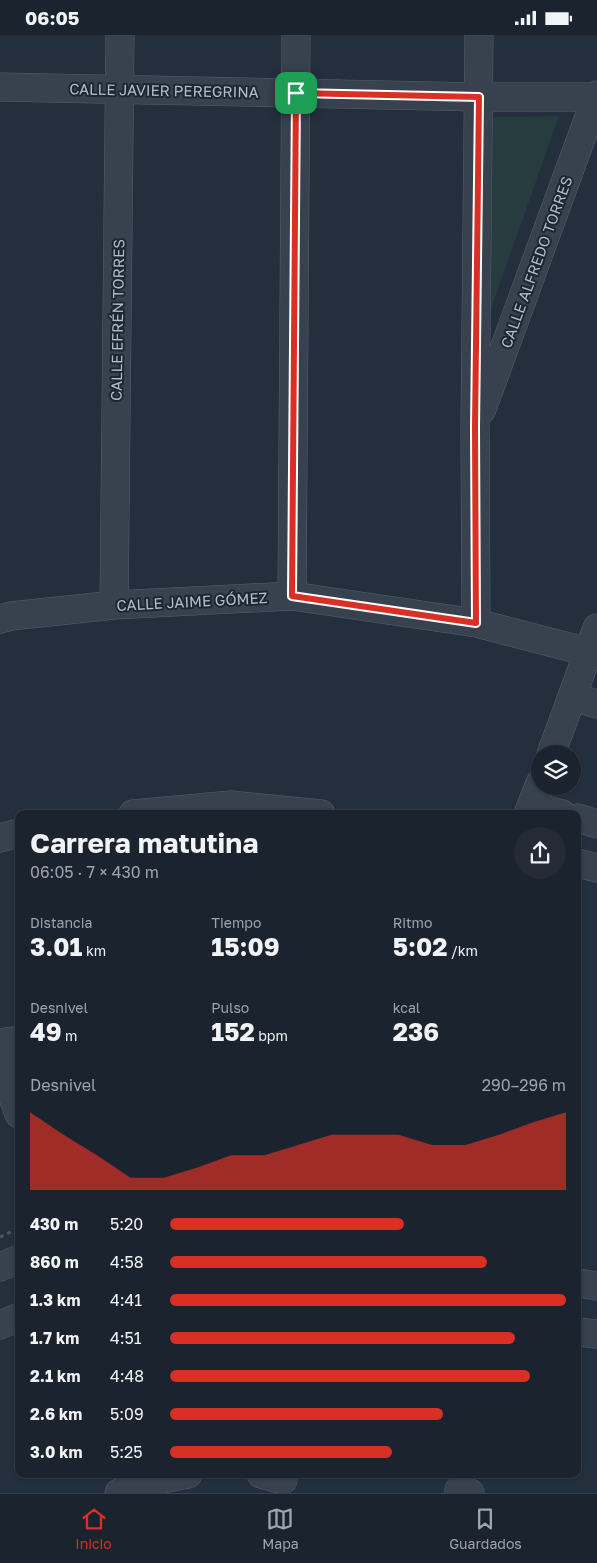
<!DOCTYPE html>
<html lang="es">
<meta charset="utf-8">
<style>
:root{--surface:#1b232e;--page:#242b36;--text:#f1f3f6;--muted:#a0a4aa;--line:#39404a;--accent:#d93025}
body{margin:0;font-family:"Golos Text",sans-serif;background:var(--page);color:var(--text);height:100vh;display:flex;flex-direction:column;font-size:19px;white-space:nowrap}
*{box-sizing:border-box;margin:0}
p{font-size:16px;color:var(--muted)}
.icon{flex:none;width:28px;height:28px;fill:none;stroke:currentColor;stroke-width:2;stroke-linecap:round;stroke-linejoin:round}
.map{position:relative;flex:1;overflow:hidden}
.drawer{position:absolute;left:15px;top:775px;width:566px;height:668px;display:flex;flex-direction:column;background:var(--surface);border-radius:10px;box-shadow:0 1px 4px #0004,0 0 0 1px var(--line)}
.drawer>*{flex:none}
.fabs{position:absolute;left:531px;top:710px;display:grid;gap:10px}
.fabs a{display:grid;place-items:center;width:50px;height:50px;border-radius:50%;background:var(--surface);box-shadow:0 1px 4px #0004,0 0 0 1px var(--line);font-size:25px}
.pin{position:absolute;display:grid;place-items:center;width:42px;height:42px;color:#fff;margin:-21px;border-radius:10px;box-shadow:0 2px 8px #0006}
.round{display:grid;place-items:center;flex:none;width:52px;height:52px;border-radius:26px;background:var(--page)}
.summary{display:flex;align-items:center;justify-content:space-between;height:85px;padding:0 15px}
h1{font-size:28px;font-weight:700;line-height:38px}
.stats{display:grid;grid-template-columns:repeat(3,1fr);gap:8px;height:85px;padding:5px 15px}
.stats div{display:grid;align-content:center}
.stats b{font-size:25px;font-weight:700}
.stats small{font-size:14px;font-weight:400}
.stats p{font-size:14px}
.chart{height:140px;padding:10px 15px}
.chart p{display:flex;justify-content:space-between}
.chart svg{width:100%;height:90px;margin-top:5px;fill:var(--accent);opacity:.7}
ul{padding:0 15px;list-style:none;font-size:16px}
li{display:grid;grid-template-columns:80px 60px 1fr;align-items:center;height:38px}
li i{height:12px;border-radius:6px;background:var(--accent)}
.status{display:flex;justify-content:space-between;align-items:center;height:35px;padding:0 25px;background:var(--surface);direction:ltr}
.status svg{height:14px;fill:currentColor}
.tab-bar{display:flex;justify-content:space-around;align-items:center;height:70px;border-top:1px solid var(--line);background:var(--surface);font-size:14px;color:var(--muted)}
.tab-bar a{display:grid;justify-items:center;gap:2px}
.tab-bar .selected{color:var(--accent)}
.map>svg:first-child{display:block}
.green{fill:#263c3f}
.lines{fill:none;stroke-linecap:round;stroke-linejoin:round}
.minor-casing{stroke:#565f6c;stroke-width:29}
.path{stroke:#44595c;stroke-width:3;stroke-dasharray:4 4;stroke-linecap:butt}
.minor{stroke:#38414e;stroke-width:28}
.route-casing{stroke:#fff;stroke-width:10}
.route{stroke:#d93025;stroke-width:6}
.labels{text-anchor:middle;dominant-baseline:central;stroke-width:4;stroke-linejoin:round;paint-order:stroke}
.street-label{font-size:15px;fill:#b4bcc9;stroke:#1d2633}
</style>
<div class="status"><b>06:05</b><svg viewBox="0 0 49 12"><path d="M0 12V9h3v3zM5 12V6h3v6zM10 12V3h3v9zM15 12V0h3v12zM26 1h20v11H26zM47 4h2v5h-2z"/></svg></div>
<div class="map">
<svg width="597" height="1458" viewBox="0 0 597 1458">
<rect width="100%" height="100%" fill="#242f3e"/>
<path class="green" d="M 559,81 L 486,288 L 486,82 Z"/>
<g class="lines">
<g class="minor-casing">
<path id="minor" d="M 0,52 L 479,62 L 597,62
M 482,374 L 597,60
M 292,561 L 296,0
M 114,570 L 120,0
M 0,584 L 11,581 L 114,570 L 292,561 L 476,588 L 588,617
M 476,588 L 475,393 L 479,0
M 572,662 L 597,669
M 551,719 L 597,593
M 532,771 L 562,779
M 133,779 L 231,770 L 321,779
M 528,779 L 540,748
M 578,783 L 597,789
M 0,803 L 19,798
M 578,828 L 597,833
M 0,1008 L 19,1005
M 0,1024 L 19,1079
M 0,1232 L 19,1224
M 578,1248 L 597,1251
M 0,1290 L 19,1282
M 578,1297 L 597,1299
M 261,1439 L 283,1445
M 459,1455 L 470,1458
M 119,1458 L 143,1448 L 188,1439"/>
</g>
<path class="path" d="M 0,1202 L 19,1193"/>
<use href="#minor" class="minor"/>
</g>
<g class="lines">
<g class="route-casing">
<path id="route" d="M 296,58 L 479,62 L 475,393 L 476,588 L 292,561 Z"/>
</g>
<use href="#route" class="route"/>
</g>
<g class="labels">
<g class="street-label">
<text transform="translate(164 55) rotate(1)">CALLE JAVIER PEREGRINA</text>
<text transform="translate(536 227) rotate(-70)">CALLE ALFREDO TORRES</text>
<text transform="translate(117 285) rotate(-89)">CALLE EFRÉN TORRES</text>
<text transform="translate(192 566) rotate(-3)">CALLE JAIME GÓMEZ</text>
</g>
</g>
</svg>
<div class="fabs">
<a><svg class="icon" aria-label="layers" viewBox="0 0 24 24"><path d="M12 4l9 5-9 5-9-5zM3 14l9 5 9-5"/></svg></a>
</div>
<div class="pin" style="left:296px;top:58px;background:#1e9e55"><svg class="icon" aria-label="arrive" viewBox="0 0 24 24"><path d="M6 21V4h12l-3 4 3 4H6"/></svg></div>
<section class="drawer">
<div class="summary"><div><h1>Carrera matutina</h1><p>06:05 · 7 × 430 m</p></div><a class="round"><svg class="icon" aria-label="share" viewBox="0 0 24 24"><path d="M12 15V3M7 8l5-5 5 5M5 13v7h14v-7"/></svg></a></div>
<div class="stats">
<div><p>Distancia</p><b>3.01<small> km</small></b></div>
<div><p>Tiempo</p><b>15:09</b></div>
<div><p>Ritmo</p><b>5:02<small> /km</small></b></div>
</div>
<div class="stats">
<div><p>Desnivel</p><b>49<small> m</small></b></div>
<div><p>Pulso</p><b>152<small> bpm</small></b></div>
<div><p>kcal</p><b>236</b></div>
</div>
<div class="chart"><p><span>Desnivel</span>290–296 m</p>
<svg viewBox="0 0 160 44" preserveAspectRatio="none"><path d="M0 44V6L10 17L20 27L30 38L40 38L50 33L60 27L70 27L80 22L90 17L100 17L110 17L120 22L130 22L140 17L150 11L160 6V44z"/></svg>
</div>
<ul>
<li><b>430 m</b>5:20<i style="width:59%"></i></li>
<li><b>860 m</b>4:58<i style="width:80%"></i></li>
<li><b>1.3 km</b>4:41<i style="width:100%"></i></li>
<li><b>1.7 km</b>4:51<i style="width:87%"></i></li>
<li><b>2.1 km</b>4:48<i style="width:91%"></i></li>
<li><b>2.6 km</b>5:09<i style="width:69%"></i></li>
<li><b>3.0 km</b>5:25<i style="width:56%"></i></li>
</ul>
</section>
</div>
<nav class="tab-bar">
<a class="selected"><svg class="icon" aria-label="home" viewBox="0 0 24 24"><path d="M3 11l9-7 9 7M6 9v11h12V9"/></svg>Inicio</a>
<a><svg class="icon" aria-label="map" viewBox="0 0 24 24"><path d="M3 6l6-2 6 2 6-2v14l-6 2-6-2-6 2zM9 4v14M15 6v14"/></svg>Mapa</a>
<a><svg class="icon" aria-label="saved" viewBox="0 0 24 24"><path d="M7 4h10v16l-5-4-5 4z"/></svg>Guardados</a>
</nav>
